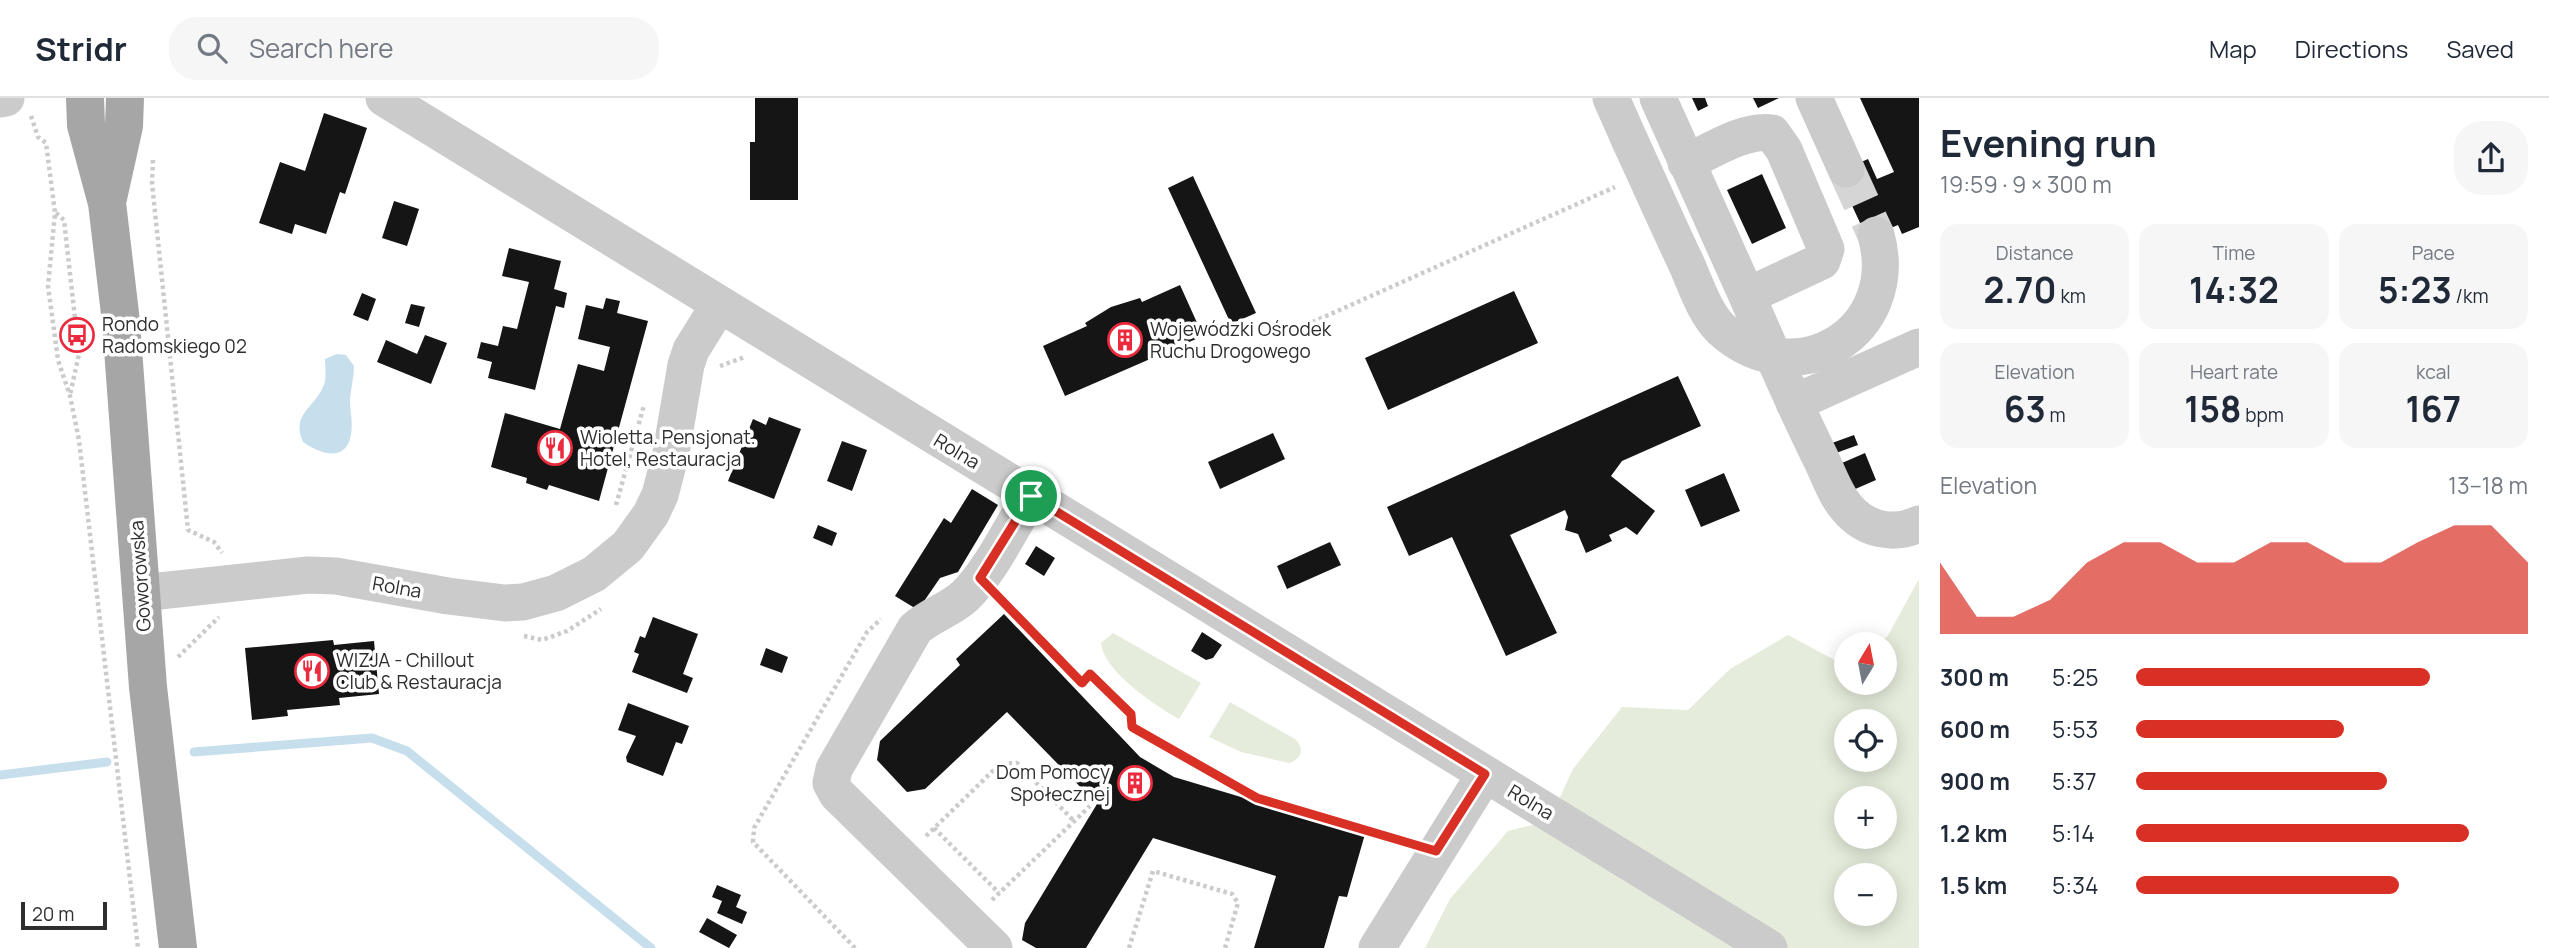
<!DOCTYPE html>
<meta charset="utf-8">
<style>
:root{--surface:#fff;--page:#f6f6f7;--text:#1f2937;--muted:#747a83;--line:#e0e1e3;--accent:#d93025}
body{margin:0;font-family:Manrope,sans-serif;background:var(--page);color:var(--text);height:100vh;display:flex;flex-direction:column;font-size:26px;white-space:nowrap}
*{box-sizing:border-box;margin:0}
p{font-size:23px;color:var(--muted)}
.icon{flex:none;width:38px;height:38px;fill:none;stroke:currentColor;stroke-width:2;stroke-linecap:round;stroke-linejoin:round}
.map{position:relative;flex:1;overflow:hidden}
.panel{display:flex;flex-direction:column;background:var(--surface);width:630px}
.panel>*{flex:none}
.needle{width:46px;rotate:10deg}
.tools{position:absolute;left:1834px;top:534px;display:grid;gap:14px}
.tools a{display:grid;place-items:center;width:63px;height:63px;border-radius:50%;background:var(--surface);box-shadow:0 4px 18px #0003;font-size:35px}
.scale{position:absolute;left:21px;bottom:18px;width:86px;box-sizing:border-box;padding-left:7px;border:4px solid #2e2e2e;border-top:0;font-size:19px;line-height:24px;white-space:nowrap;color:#2e2e2e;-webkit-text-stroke:5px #fff;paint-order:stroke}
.pin{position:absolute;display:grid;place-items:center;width:60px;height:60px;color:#fff;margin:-30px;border:4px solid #fff;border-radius:50%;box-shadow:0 2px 7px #0007}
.round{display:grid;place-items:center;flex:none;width:74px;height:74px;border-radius:28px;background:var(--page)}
.head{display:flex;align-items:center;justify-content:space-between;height:119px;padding:0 21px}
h1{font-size:38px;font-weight:700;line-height:52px}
.figures{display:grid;grid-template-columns:repeat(3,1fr);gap:10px;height:119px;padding:7px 21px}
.figures div{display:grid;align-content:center;border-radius:18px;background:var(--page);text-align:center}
.figures b{font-size:35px;font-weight:700}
.figures small{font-size:19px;font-weight:400}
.figures p{font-size:19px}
.chart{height:196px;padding:14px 21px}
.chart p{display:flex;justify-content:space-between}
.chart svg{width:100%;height:126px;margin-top:7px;fill:var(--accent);opacity:.7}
ul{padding:0 21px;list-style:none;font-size:23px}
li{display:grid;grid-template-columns:112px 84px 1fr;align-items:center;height:52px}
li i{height:18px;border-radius:9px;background:var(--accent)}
header{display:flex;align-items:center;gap:42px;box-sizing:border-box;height:98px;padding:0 35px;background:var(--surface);border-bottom:2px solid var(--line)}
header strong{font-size:33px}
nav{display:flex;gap:38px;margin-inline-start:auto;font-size:24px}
.search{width:490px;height:63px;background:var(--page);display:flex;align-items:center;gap:18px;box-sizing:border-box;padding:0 24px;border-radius:28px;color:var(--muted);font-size:26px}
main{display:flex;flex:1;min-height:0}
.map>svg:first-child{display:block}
.green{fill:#e5ecdb;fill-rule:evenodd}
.water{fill:#c7dfed}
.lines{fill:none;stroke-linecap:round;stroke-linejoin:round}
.stream{stroke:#c7dfed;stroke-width:9}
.building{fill:#151515}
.minor-tunnel{stroke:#d5d5d5;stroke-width:37;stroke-dasharray:37 18;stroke-linecap:butt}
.path{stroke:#cbcbcb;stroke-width:4.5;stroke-dasharray:3.5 3.5;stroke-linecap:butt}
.minor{stroke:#cbcbcb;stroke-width:37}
.major{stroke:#a6a6a6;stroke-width:38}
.minor-bridge{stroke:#cbcbcb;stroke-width:37}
.route-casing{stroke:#fff;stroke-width:14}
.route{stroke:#d93025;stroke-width:9}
.labels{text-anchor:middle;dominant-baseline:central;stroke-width:7;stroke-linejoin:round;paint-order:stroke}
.poi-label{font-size:19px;fill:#2e2e2e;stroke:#fff;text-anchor:start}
.street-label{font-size:19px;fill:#2e2e2e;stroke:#fff}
</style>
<header>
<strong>Stridr</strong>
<div class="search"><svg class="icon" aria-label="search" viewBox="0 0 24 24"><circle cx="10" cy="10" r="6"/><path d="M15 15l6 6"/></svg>Search here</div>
<nav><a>Map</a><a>Directions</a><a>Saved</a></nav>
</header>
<main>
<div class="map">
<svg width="1919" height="850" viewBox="0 0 1919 850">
<rect width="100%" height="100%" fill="#fff"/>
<path class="green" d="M 1919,481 L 1919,850 L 1425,850 L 1450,801 L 1508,733 L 1549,723 L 1573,671 L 1622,609 L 1688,612 L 1730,571 L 1788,537 L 1842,566 L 1846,563 L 1846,584 L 1885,584 L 1885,546 L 1875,546 L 1887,539 ZM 1846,623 L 1885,623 L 1885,662 L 1846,662 ZM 1846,700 L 1885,700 L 1885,738 L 1846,738 ZM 1846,777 L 1885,777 L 1885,816 L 1846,816 Z
M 1113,535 L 1201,585 L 1179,621 C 1155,607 1104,574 1101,545 Z
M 1230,604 L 1295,641 C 1305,650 1302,661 1289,665 L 1241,654 L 1209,639 Z"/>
<path class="water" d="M 337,256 L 346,257 L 354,268 C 354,279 351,290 350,301 C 350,314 354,328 350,341 C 343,365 317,354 303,344 C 291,316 314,310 323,289 C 327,281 325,270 325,261 Z"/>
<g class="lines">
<path class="stream" d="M 194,654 L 372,640 L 407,653 L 651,850
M 0,677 L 107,664"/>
</g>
<path class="building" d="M 755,0 L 798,0 L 798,102 L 750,102 L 750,44 L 755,44 Z
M 1692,0 L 1705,0 L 1708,8 L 1698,13 Z
M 1753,0 L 1779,0 L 1758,10 Z
M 1860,0 L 1919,0 L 1919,129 L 1902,136 L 1898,127 L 1867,140 L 1837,75 L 1868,61 L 1877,81 L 1894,74 Z
M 324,15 L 367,30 L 345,96 L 340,94 L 326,136 L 295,126 L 292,136 L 259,125 L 280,64 L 305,73 Z
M 1762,76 L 1786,130 L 1752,146 L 1727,92 Z
M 1193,78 L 1256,215 L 1231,226 L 1168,90 Z
M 394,103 L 419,111 L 407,148 L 382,140 Z
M 509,150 L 561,163 L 554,191 L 567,195 L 564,210 L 556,208 L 535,292 L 488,280 L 492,264 L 477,260 L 481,244 L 498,248 L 503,228 L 517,231 L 529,184 L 502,178 Z
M 1180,187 L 1203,238 L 1065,298 L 1043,248 L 1087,228 L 1085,225 L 1111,209 L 1140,200 L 1142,204 Z
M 1514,193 L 1538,245 L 1388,312 L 1365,260 Z
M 362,195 L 376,201 L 368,223 L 353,217 Z
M 606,200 L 620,203 L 617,215 L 648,223 L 599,403 L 549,387 L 547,392 L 526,385 L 527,380 L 491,369 L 505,315 L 560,331 L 578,266 L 604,273 L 610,249 L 578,241 L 586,207 L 603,211 Z
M 411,206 L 425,209 L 419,229 L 405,225 Z
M 425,237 L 447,245 L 431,286 L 377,264 L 386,242 L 417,256 Z
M 1678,278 L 1701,328 L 1622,363 L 1611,378 L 1655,413 L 1637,437 L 1626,429 L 1609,437 L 1612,443 L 1586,455 L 1578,436 L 1565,432 L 1568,419 L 1565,412 L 1510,437 L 1557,535 L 1506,558 L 1452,439 L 1409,458 L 1387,409 Z
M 769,319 L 801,331 L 774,401 L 728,383 L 753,321 L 766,327 Z
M 1273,335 L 1285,361 L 1220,391 L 1208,364 Z
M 1854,337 L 1858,347 L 1836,355 L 1832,345 Z
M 842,343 L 867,352 L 852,393 L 827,383 Z
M 1865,355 L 1876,382 L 1853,392 L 1842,365 Z
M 1724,375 L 1740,413 L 1701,429 L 1685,392 Z
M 972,391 L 998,407 L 958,474 L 940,480 L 918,512 L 895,498 L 944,420 L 951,425 Z
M 818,427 L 837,435 L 832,448 L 813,440 Z
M 1330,444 L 1341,467 L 1287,491 L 1277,468 Z
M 1036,448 L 1055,460 L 1044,478 L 1025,466 Z
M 1004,516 L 1140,659 L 1174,679 L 1365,736 L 1347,799 L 1339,798 L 1324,850 L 1254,850 L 1276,778 L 1153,740 L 1086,850 L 1036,850 L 1022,842 L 1025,825 L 1097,706 L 1007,614 L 925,691 L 907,694 L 877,662 L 880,643 L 960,567 L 956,561 Z
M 653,519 L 698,536 L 683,576 L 693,580 L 687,595 L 632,574 L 639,556 L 634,554 L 640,538 L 645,540 Z
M 1202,534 L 1222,547 L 1213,560 L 1206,562 L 1191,553 Z
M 333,542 L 334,547 L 374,543 L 379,596 L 339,600 L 340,607 L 287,612 L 288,618 L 252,622 L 245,550 Z
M 766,550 L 788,559 L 782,575 L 760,567 Z
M 628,605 L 689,628 L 682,646 L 676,644 L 663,678 L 627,664 L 626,659 L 636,638 L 618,632 Z
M 717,787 L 741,797 L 736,809 L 747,814 L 742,826 L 717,815 L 722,803 L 712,799 Z
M 707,820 L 737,837 L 729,850 L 699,834 Z"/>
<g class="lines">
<path class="minor-tunnel" d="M 1846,71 L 1876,137"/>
<path class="path" d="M 31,18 L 38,39 L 46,45 L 55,115 L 48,188 L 58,262 L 70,298 L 79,342 L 138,850
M 153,62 L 152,85 L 188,432 L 214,444 L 222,455
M 56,115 L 64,122 L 79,256 L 70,297
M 1306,227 L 1615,89
M 720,268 L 745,259
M 616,407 L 644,307
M 1002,503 L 1082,585 L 1090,576 L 1131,616 L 1133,629 L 1257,700 L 1406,744
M 524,538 L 542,542 L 567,533 L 601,511
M 178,559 L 219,519
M 934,730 L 999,795
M 926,738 L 1000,666 L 1017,665 L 1074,723
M 992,802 L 1090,708
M 855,850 L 753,744 L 754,730 L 867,534 L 881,521
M 1129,850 L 1153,773 L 1232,796 L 1238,805 L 1225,850"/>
<path class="minor" d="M 384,0 L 1769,850
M 1611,0 L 1630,43
M 1658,0 L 1747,198 L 1822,163 L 1826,151 L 1784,52 L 1772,35 C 1744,31 1711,53 1686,65
M 1814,0 L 1846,71
M 0,1 L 6,0
M 1747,198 C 1771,253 1795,309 1822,363 C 1829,378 1836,398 1847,410 C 1865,432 1894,438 1919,426
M 1794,305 L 1919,249
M 141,495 L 308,477 L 336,478 L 448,498 L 505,505 L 523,504 L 556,495 L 594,476 L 628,448 L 651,416 L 660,397 L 671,355 L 686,267 L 691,252 L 719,207
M 994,850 L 837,696 L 831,685 L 834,671 L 915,531 C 930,517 950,512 965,498 C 991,473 1011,429 1031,398
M 1377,850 L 1485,676"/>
<path class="major" d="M 85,0 L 86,27 L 107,105 L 121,224 L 148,589 L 178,850
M 108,100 L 124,28 L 125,0"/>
<path class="minor-bridge" d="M 1630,43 C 1649,84 1667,125 1686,165 C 1696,187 1704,214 1721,231 C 1796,299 1903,234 1876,137"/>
</g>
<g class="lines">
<g class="route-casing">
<path id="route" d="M 1031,398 L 1485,676 L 1436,753 L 1257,700 L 1132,629 L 1131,616 L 1090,576 L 1082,585 L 980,480 Z"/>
</g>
<use href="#route" class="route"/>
</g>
<defs>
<g id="bus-ring" transform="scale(1.75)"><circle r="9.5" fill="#fff" stroke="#ec2a3e" stroke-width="1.5"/><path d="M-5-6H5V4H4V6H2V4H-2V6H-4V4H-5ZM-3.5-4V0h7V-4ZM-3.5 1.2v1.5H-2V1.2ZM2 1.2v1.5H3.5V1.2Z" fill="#ec2a3e"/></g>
<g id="building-ring" transform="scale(1.75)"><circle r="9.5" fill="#fff" stroke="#ec2a3e" stroke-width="1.5"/><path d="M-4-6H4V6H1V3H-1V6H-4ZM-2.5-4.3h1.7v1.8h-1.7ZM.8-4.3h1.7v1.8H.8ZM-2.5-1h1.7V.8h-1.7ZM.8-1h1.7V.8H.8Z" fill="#ec2a3e"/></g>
<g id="restaurant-ring" transform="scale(1.75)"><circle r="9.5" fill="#fff" stroke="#ec2a3e" stroke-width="1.5"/><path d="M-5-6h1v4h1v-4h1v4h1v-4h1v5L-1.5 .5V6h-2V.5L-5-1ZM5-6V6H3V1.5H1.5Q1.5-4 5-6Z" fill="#ec2a3e"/></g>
</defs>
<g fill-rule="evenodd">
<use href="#bus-ring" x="77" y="237"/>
<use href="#building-ring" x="1125" y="242"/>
<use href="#restaurant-ring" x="555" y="350"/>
<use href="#restaurant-ring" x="312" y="573"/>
<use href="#building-ring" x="1135" y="685"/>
</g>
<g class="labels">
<g class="poi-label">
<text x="102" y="226">Rondo<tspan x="102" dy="22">Radomskiego 02</tspan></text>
<text x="1150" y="231">Wojewódzki Ośrodek<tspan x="1150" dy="22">Ruchu Drogowego</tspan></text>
<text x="580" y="339">Wioletta. Pensjonat.<tspan x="580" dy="22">Hotel, Restauracja</tspan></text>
<text x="336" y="562">WIZJA - Chillout<tspan x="336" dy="22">Club &amp; Restauracja</tspan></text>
<text x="1110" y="674" text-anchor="end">Dom Pomocy<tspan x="1110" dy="22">Społecznej</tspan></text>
</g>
<g class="street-label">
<text transform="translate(957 353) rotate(31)">Rolna</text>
<text transform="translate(140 478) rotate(-94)">Goworowska</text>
<text transform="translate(397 489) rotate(10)">Rolna</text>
<text transform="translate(1531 704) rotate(31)">Rolna</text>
</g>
</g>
</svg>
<div class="tools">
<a><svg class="needle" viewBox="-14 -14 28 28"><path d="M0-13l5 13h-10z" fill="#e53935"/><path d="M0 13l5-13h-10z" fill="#747a83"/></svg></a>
<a><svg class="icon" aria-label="locate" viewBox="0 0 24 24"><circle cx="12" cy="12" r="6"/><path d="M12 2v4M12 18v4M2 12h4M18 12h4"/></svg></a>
<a>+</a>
<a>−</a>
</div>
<div class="scale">20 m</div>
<div class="pin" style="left:1031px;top:398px;background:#1e9e55"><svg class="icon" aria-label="arrive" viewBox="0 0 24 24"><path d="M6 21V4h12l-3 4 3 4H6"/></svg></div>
</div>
<section class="panel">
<div class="head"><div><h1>Evening run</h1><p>19:59 · 9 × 300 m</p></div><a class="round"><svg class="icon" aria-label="share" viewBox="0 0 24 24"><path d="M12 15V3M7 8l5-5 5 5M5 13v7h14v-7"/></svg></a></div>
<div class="figures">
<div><p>Distance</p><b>2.70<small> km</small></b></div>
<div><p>Time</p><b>14:32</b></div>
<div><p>Pace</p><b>5:23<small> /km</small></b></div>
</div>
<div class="figures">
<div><p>Elevation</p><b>63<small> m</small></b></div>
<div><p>Heart rate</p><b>158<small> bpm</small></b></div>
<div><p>kcal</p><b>167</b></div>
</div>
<div class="chart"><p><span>Elevation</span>13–18 m</p>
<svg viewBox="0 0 160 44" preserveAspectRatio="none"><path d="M0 44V19L10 38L20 38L30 32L40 19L50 12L60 12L70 19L80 19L90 12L100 12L110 19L120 19L130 12L140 6L150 6L160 19V44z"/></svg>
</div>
<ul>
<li><b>300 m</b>5:25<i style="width:75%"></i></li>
<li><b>600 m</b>5:53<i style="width:53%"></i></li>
<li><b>900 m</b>5:37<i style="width:64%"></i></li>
<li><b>1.2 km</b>5:14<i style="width:85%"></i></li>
<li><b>1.5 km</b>5:34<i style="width:67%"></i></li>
</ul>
</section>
</main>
